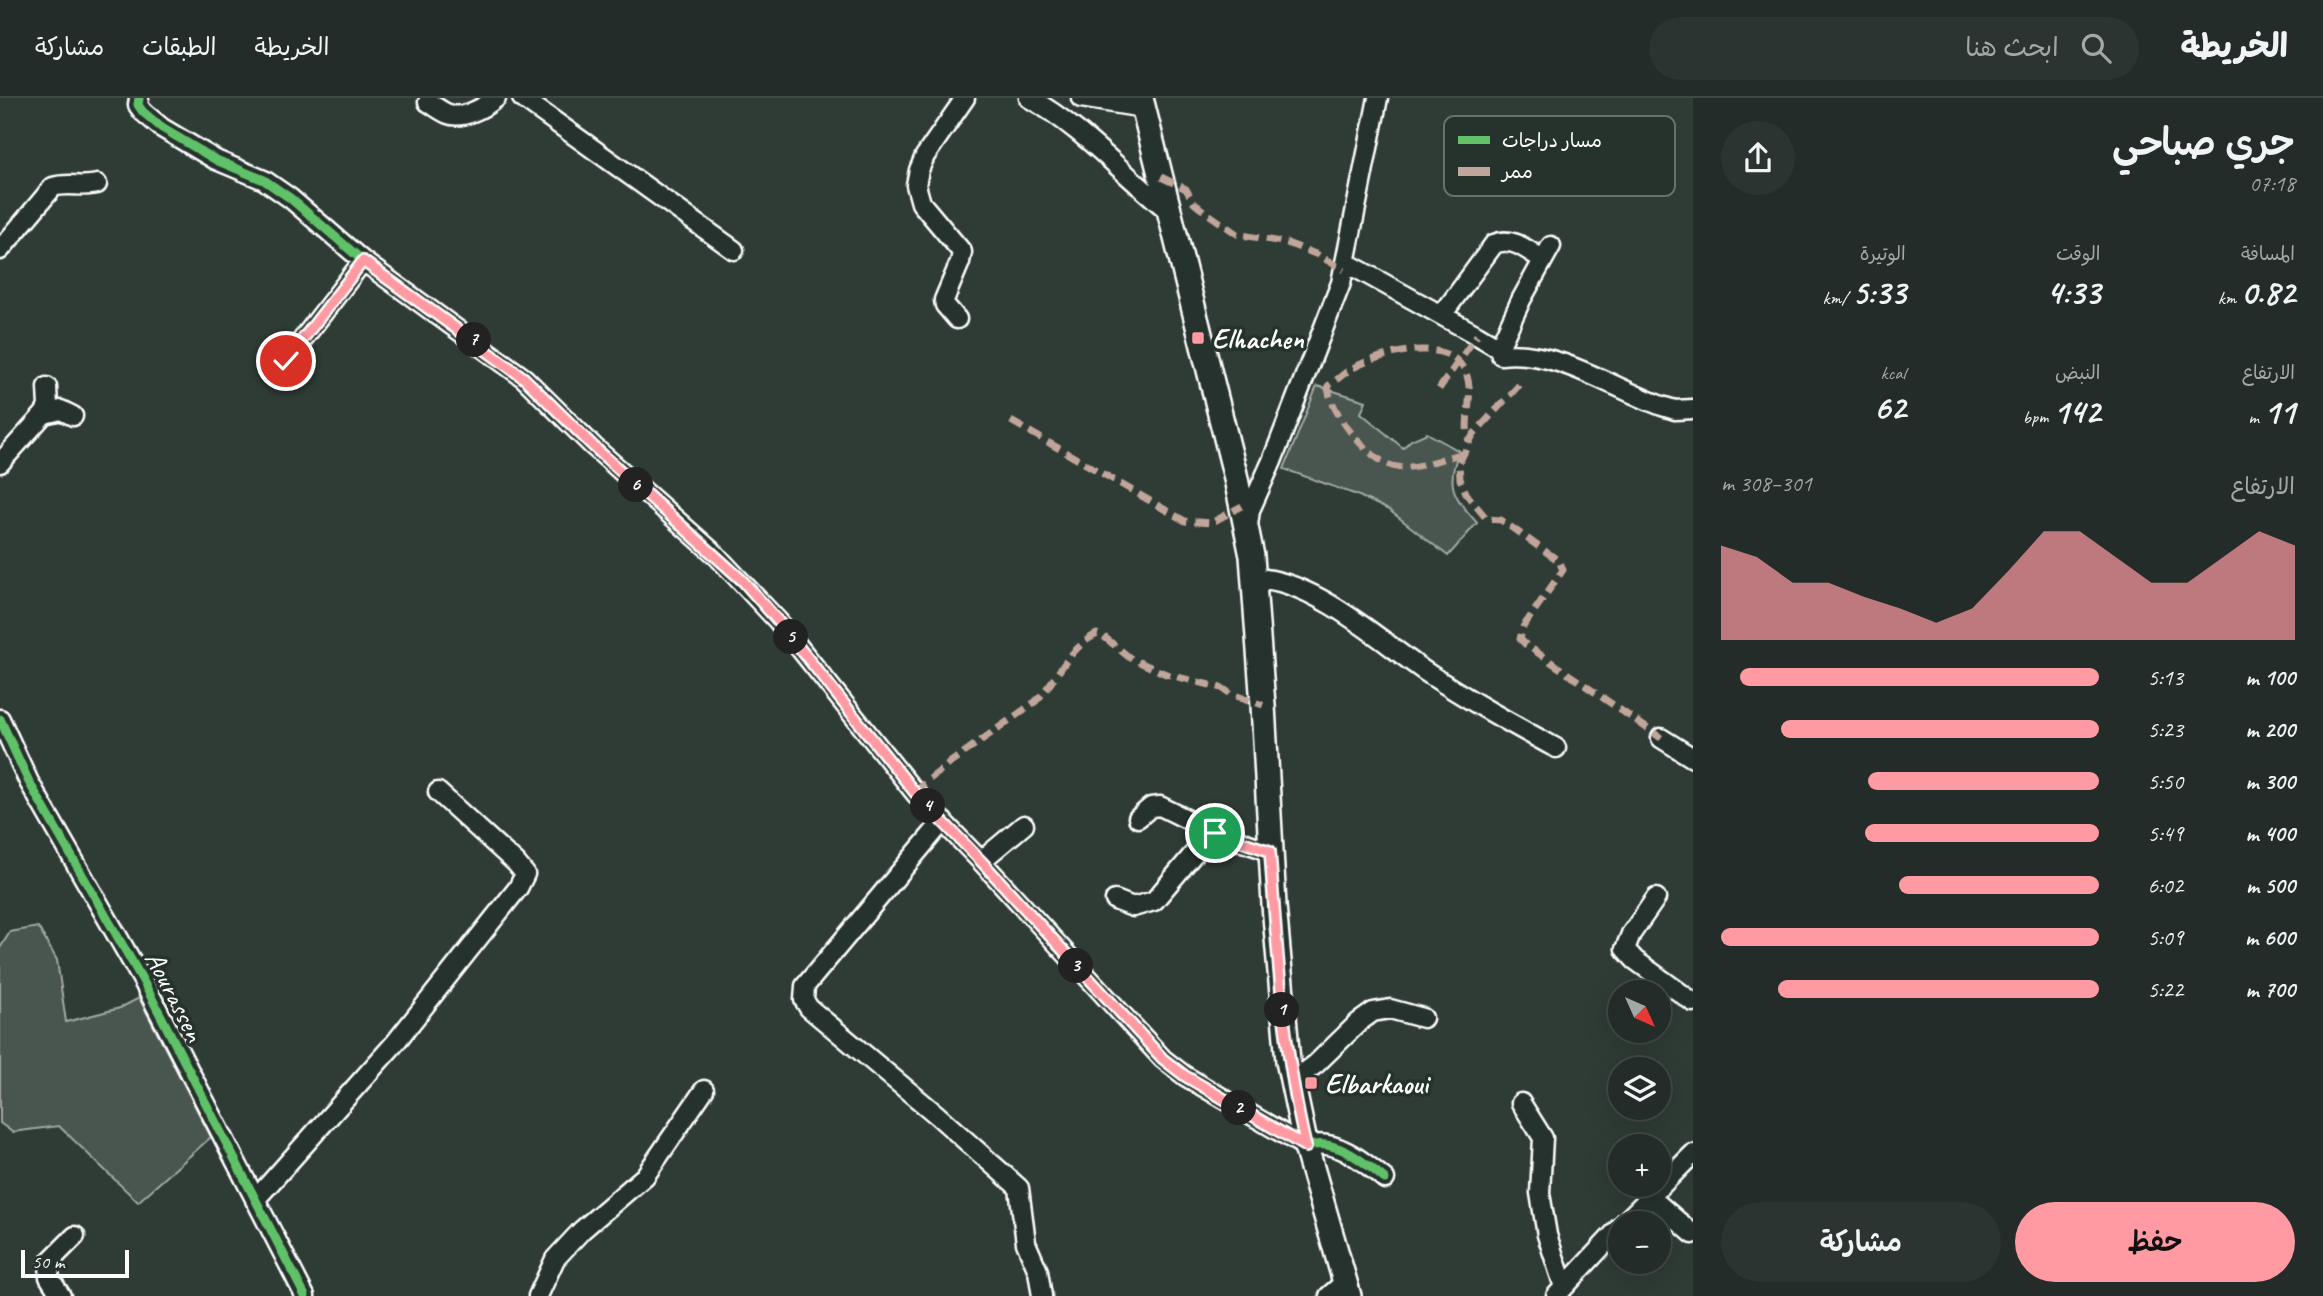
<!DOCTYPE html>
<html lang="ar">
<meta charset="utf-8">
<style>
:root{--surface:#232c28;--page:#2b3430;--text:#f1f3f6;--muted:#a3a7a8;--line:#404845;--accent:#ff9aa2}
body{margin:0;font-family:Caveat,"Playpen Sans Arabic",sans-serif;background:var(--page);color:var(--text);direction:rtl;height:100vh;display:flex;flex-direction:column;font-size:26px;white-space:nowrap}
*{box-sizing:border-box;margin:0}
p{font-size:23px;color:var(--muted)}
.icon{flex:none;width:38px;height:38px;fill:none;stroke:currentColor;stroke-width:2;stroke-linecap:round;stroke-linejoin:round}
.map{position:relative;flex:1;overflow:hidden;direction:ltr}
.side{display:flex;flex-direction:column;background:var(--surface);width:630px}
.side>*{flex:none}
.needle{width:46px;rotate:135deg}
.tools{position:absolute;left:1608px;top:882px;display:grid;gap:14px}
.tools a{display:grid;place-items:center;width:63px;height:63px;border-radius:50%;background:var(--surface);box-shadow:0 7px 28px #0002,0 0 0 2px var(--line);font-size:35px}
.scale{position:absolute;left:21px;bottom:18px;width:108px;box-sizing:border-box;padding-left:7px;border:4px solid #fff;border-top:0;font-size:19px;line-height:24px;white-space:nowrap;color:#fff;-webkit-text-stroke:5px #26332d;paint-order:stroke}
.pin{position:absolute;display:grid;place-items:center;width:60px;height:60px;color:#fff;margin:-30px;border:4px solid #fff;border-radius:50%;box-shadow:0 2px 7px #0007}
.km{position:absolute;width:35px;height:35px;margin:-18px;border-radius:50%;background:#222;color:#fff;font-size:19px;line-height:35px;text-align:center}
.round{display:grid;place-items:center;flex:none;width:74px;height:74px;border-radius:37px;background:var(--page)}
.summary{display:flex;align-items:center;justify-content:space-between;height:119px;padding:0 28px}
h1{font-size:38px;font-weight:600;line-height:52px}
.figures{display:grid;grid-template-columns:repeat(3,1fr);gap:10px;height:119px;padding:7px 28px}
.figures div{display:grid;align-content:center}
.figures b{font-size:35px;font-weight:600}
.figures small{font-size:19px;font-weight:400}
.figures p{font-size:19px}
.chart{height:196px;padding:14px 28px}
.chart p{display:flex;justify-content:space-between}
.chart svg{width:100%;height:126px;margin-top:7px;fill:var(--accent);opacity:.7}
.cta{display:flex;gap:14px;margin-top:auto;padding:14px 28px}
.cta a{flex:1;height:80px;border-radius:42px;background:var(--accent);color:#111;font-size:28px;font-weight:600;line-height:80px;text-align:center}
.cta a+a{background:var(--page);color:var(--text)}
ul{padding:0 28px;list-style:none;font-size:23px}
li{display:grid;grid-template-columns:112px 84px 1fr;align-items:center;height:52px}
li i{height:18px;border-radius:9px;background:var(--accent)}
header{display:flex;align-items:center;gap:42px;box-sizing:border-box;height:98px;padding:0 35px;background:var(--surface);border-bottom:2px solid var(--line)}
header strong{font-size:33px}
nav{display:flex;gap:38px;margin-inline-start:auto;font-size:24px}
.search{width:490px;height:63px;background:var(--page);display:flex;align-items:center;gap:18px;box-sizing:border-box;padding:0 24px;border-radius:38px;color:var(--muted);font-size:26px}
main{display:flex;flex:1;min-height:0}
.map>svg:first-child{display:block}
.green{fill:#4a544f;stroke:#a4aaa7;stroke-width:2}
.lines{fill:none;stroke-linecap:round;stroke-linejoin:round}
.minor-casing{stroke:#fff;stroke-width:23}
.major-casing{stroke:#fff;stroke-width:28}
.minor{stroke:#26332d;stroke-width:18}
.major{stroke:#26332d;stroke-width:23}
.quiet{stroke:#c0a59a;stroke-width:7;stroke-dasharray:14 7;stroke-linecap:butt}
.cycleway-casing{stroke:#26332d;stroke-width:13}
.cycleway{stroke:#61c268;stroke-width:9}
.route-casing{stroke:#fff;stroke-width:14}
.route{stroke:#ff9aa2;stroke-width:9}
.poi-dot{fill:#ff9aa2;stroke:#26332d;stroke-width:2.5}
.labels{text-anchor:middle;dominant-baseline:central;stroke-width:7;stroke-linejoin:round;paint-order:stroke}
.poi-label{font-size:28px;font-weight:bold;fill:#fff;stroke:#26332d;text-anchor:start}
.street-label{font-size:28px;fill:#fff;stroke:#26332d}
.key{fill:#26332d;stroke:#67706c;stroke-width:2}
.key-label{font-size:19px;fill:#fff}
</style>
<header>
<strong>الخريطة</strong>
<div class="search"><svg class="icon" aria-label="search" viewBox="0 0 24 24"><circle cx="10" cy="10" r="6"/><path d="M15 15l6 6"/></svg>ابحث هنا</div>
<nav><a>الخريطة</a><a>الطبقات</a><a>مشاركة</a></nav>
</header>
<main>
<section class="side">
<div class="summary"><div><h1>جري صباحي</h1><p>07:18</p></div><a class="round"><svg class="icon" aria-label="share" viewBox="0 0 24 24"><path d="M12 15V3M7 8l5-5 5 5M5 13v7h14v-7"/></svg></a></div>
<div class="figures">
<div><p>المسافة</p><b>0.82<small> km</small></b></div>
<div><p>الوقت</p><b>4:33</b></div>
<div><p>الوتيرة</p><b>5:33<small> /km</small></b></div>
</div>
<div class="figures">
<div><p>الارتفاع</p><b>11<small> m</small></b></div>
<div><p>النبض</p><b>142<small> bpm</small></b></div>
<div><p>kcal</p><b>62</b></div>
</div>
<div class="chart"><p><span>الارتفاع</span>301–308 m</p>
<svg viewBox="0 0 160 44" preserveAspectRatio="none"><path d="M0 44V11L10 15L20 24L30 24L40 29L50 33L60 38L70 33L80 20L90 6L100 6L110 15L120 24L130 24L140 15L150 6L160 11V44z"/></svg>
</div>
<ul>
<li><b>100 m</b>5:13<i style="width:95%"></i></li>
<li><b>200 m</b>5:23<i style="width:84%"></i></li>
<li><b>300 m</b>5:50<i style="width:61%"></i></li>
<li><b>400 m</b>5:49<i style="width:62%"></i></li>
<li><b>500 m</b>6:02<i style="width:53%"></i></li>
<li><b>600 m</b>5:09<i style="width:100%"></i></li>
<li><b>700 m</b>5:22<i style="width:85%"></i></li>
</ul>
<div class="cta"><a>حفظ</a><a>مشاركة</a></div>
</section>
<div class="map">
<svg width="1693" height="1198" viewBox="0 0 1693 1198">
<rect width="100%" height="100%" fill="#2f3b35"/>
<filter id="ink" filterUnits="userSpaceOnUse"><feTurbulence type="fractalNoise" baseFrequency=".0143" numOctaves="2"/><feDisplacementMap in="SourceGraphic" scale="14" xChannelSelector="R" yChannelSelector="G"/><feConvolveMatrix kernelMatrix="1 2 1 2 8 2 1 2 1" color-interpolation-filters="sRGB"/></filter>
<g filter="url(#ink)">
<path class="green" d="M 1317,288 L 1366,303 L 1361,315 L 1403,350 L 1411,342 L 1427,335 L 1459,353 C 1445,389 1454,398 1477,425 L 1448,458 L 1389,412 L 1357,397 L 1284,371 Z
M 38,829 L 57,862 L 66,924 L 120,910 L 139,900 L 211,1039 L 138,1104 L 59,1028 L 12,1034 L 0,1025 L 0,850 L 10,834 Z"/>
<g class="lines">
<g class="minor-casing">
<path id="minor" d="M 139,0 L 138,7 L 143,14 L 162,30 L 216,62 L 264,82 L 290,100 L 363,163 L 524,280 L 594,349 L 716,457 L 778,523 L 916,696 L 981,763 L 1163,961 L 1185,978 L 1306,1049 C 1334,1038 1364,1064 1385,1081
M 522,0 L 734,152
M 1029,0 C 1082,29 1122,76 1169,113
M 1081,0 L 1144,10
M 428,4 C 435,8 441,13 448,16 C 463,22 485,9 496,0
M 0,152 L 53,89 C 68,84 82,90 97,86
M 1345,164 L 1477,237 L 1499,250 L 1501,257 C 1554,250 1613,290 1662,308 L 1675,312 L 1693,311
M 1442,217 L 1494,146 C 1512,138 1527,152 1542,161
M 957,221 L 945,207 L 944,202 L 960,164 L 962,154 L 921,105 L 916,87 L 919,72 L 925,58 L 965,0
M 1499,250 L 1521,202 L 1551,148
M 286,263 L 363,163
M 44,316 L 61,312 L 73,318
M 0,365 L 44,316 L 48,309 L 47,289
M 1248,427 L 1250,412 L 1272,363 L 1341,185 L 1378,0
M 1255,491 L 1265,481 C 1320,488 1381,543 1426,574 C 1468,602 1512,626 1556,650
M 0,621 L 29,684 L 143,883 L 305,1198
M 1661,640 L 1693,660
M 1138,720 L 1151,709 L 1160,708 L 1215,735 L 1270,753
M 943,723 L 805,888 L 804,902 L 809,910 L 937,1017 L 1019,1090 L 1026,1145 L 1038,1173 L 1042,1198
M 981,763 L 1024,727
M 1656,800 L 1631,836 L 1625,851 L 1635,862 L 1693,904
M 1115,802 L 1133,809 L 1154,803 L 1212,734
M 1292,984 L 1316,966 L 1359,924 L 1373,914 L 1390,911 L 1423,920
M 1521,1005 L 1543,1040 L 1540,1095 L 1547,1137 L 1564,1189
M 1649,1098 L 1693,1136
M 255,1102 L 395,945 L 518,790 L 525,776 L 516,765 L 438,694
M 1624,1125 L 1693,1056
M 61,1198 L 49,1179 L 50,1163 L 75,1138
M 538,1198 L 555,1161 L 582,1132 L 645,1078 L 704,992
M 1329,1198 L 1345,1184
M 1556,1198 L 1620,1129"/>
</g>
<g class="major-casing">
<path id="major" d="M 1141,0 L 1235,376 L 1252,458 L 1263,607 L 1274,807 L 1288,963 L 1306,1049 L 1349,1198"/>
</g>
<use href="#minor" class="minor"/>
<use href="#major" class="major"/>
<path class="quiet" d="M 1161,79 L 1186,91 L 1194,105 L 1200,110 L 1237,136 L 1287,145 L 1318,157 L 1344,172
M 1519,287 L 1473,337 L 1459,365 L 1460,381 L 1467,397 L 1487,421 L 1501,422 L 1559,463 L 1563,472 L 1523,529 L 1520,541 L 1525,546 L 1661,640
M 1439,291 L 1477,237
M 1011,323 L 1185,423 L 1211,425 L 1242,408
M 1463,356 C 1442,359 1418,372 1397,369 C 1371,366 1329,314 1328,288 C 1338,282 1345,273 1355,269 C 1383,255 1453,235 1467,278 C 1474,300 1463,322 1469,343
M 916,696 L 920,689 L 952,663 L 1035,604 C 1057,582 1068,550 1097,536 L 1103,538 L 1130,560 L 1166,576 L 1222,590 L 1231,596 L 1263,607"/>
<g class="cycleway-casing">
<path id="cycleway" d="M 139,0 L 138,7 L 143,14 L 162,30 L 216,62 L 264,82 L 290,100 L 363,163 L 524,280 L 594,349 L 716,457 L 778,523 L 916,696 L 981,763 L 1163,961 L 1185,978 L 1306,1049 C 1334,1038 1364,1064 1385,1081
M 0,621 L 29,684 L 143,883 L 305,1198"/>
</g>
<use href="#cycleway" class="cycleway"/>
</g>
</g>
<g class="lines" filter="url(#ink)">
<g class="route-casing">
<path id="route" d="M 286,263 L 363,163 L 524,280 L 594,349 L 743,483 L 778,523 L 916,696 L 981,763 L 1163,961 L 1185,978 L 1306,1049 C 1283,952 1277,853 1270,753 L 1215,735"/>
</g>
<use href="#route" class="route"/>
</g>
<g class="poi-dot">
<rect x="1191" y="233" width="14" height="14" rx="3.5"/>
<rect x="1304" y="978" width="14" height="14" rx="3.5"/>
</g>
<g class="labels">
<g class="poi-label">
<text x="1212" y="240">Elhachen</text>
<text x="1325" y="985">Elbarkaoui</text>
</g>
<g class="street-label">
<text transform="translate(175 898) rotate(63)">Aourassen</text>
</g>
</g>
<rect x="1444" y="18" width="231" height="80" rx="10" class="key"/>
<rect x="1458" y="38" width="32" height="8" fill="#61c268"/>
<rect x="1458" y="69" width="32" height="9" fill="#c0a59a"/>
<g class="key-label">
<text x="1502" y="49">مسار دراجات</text>
<text x="1502" y="80">ممر</text>
</g>
</svg>
<div class="tools">
<a><svg class="needle" viewBox="-14 -14 28 28"><path d="M0-13l5 13h-10z" fill="#e53935"/><path d="M0 13l5-13h-10z" fill="#a3a7a8"/></svg></a>
<a><svg class="icon" aria-label="layers" viewBox="0 0 24 24"><path d="M12 4l9 5-9 5-9-5zM3 14l9 5 9-5"/></svg></a>
<a>+</a>
<a>−</a>
</div>
<div class="scale">50 m</div>
<div class="pin" style="left:1215px;top:735px;background:#1e9e55"><svg class="icon" aria-label="arrive" viewBox="0 0 24 24"><path d="M6 21V4h12l-3 4 3 4H6"/></svg></div>
<div class="pin" style="left:286px;top:263px;background:#d93025"><svg class="icon" aria-label="check" viewBox="0 0 24 24"><path d="M5 12l5 5 9-10"/></svg></div>
<b class="km" style="left:1282px;top:912px">1</b>
<b class="km" style="left:1239px;top:1010px">2</b>
<b class="km" style="left:1076px;top:868px">3</b>
<b class="km" style="left:928px;top:708px">4</b>
<b class="km" style="left:791px;top:539px">5</b>
<b class="km" style="left:636px;top:387px">6</b>
<b class="km" style="left:474px;top:242px">7</b>
</div>
</main>
